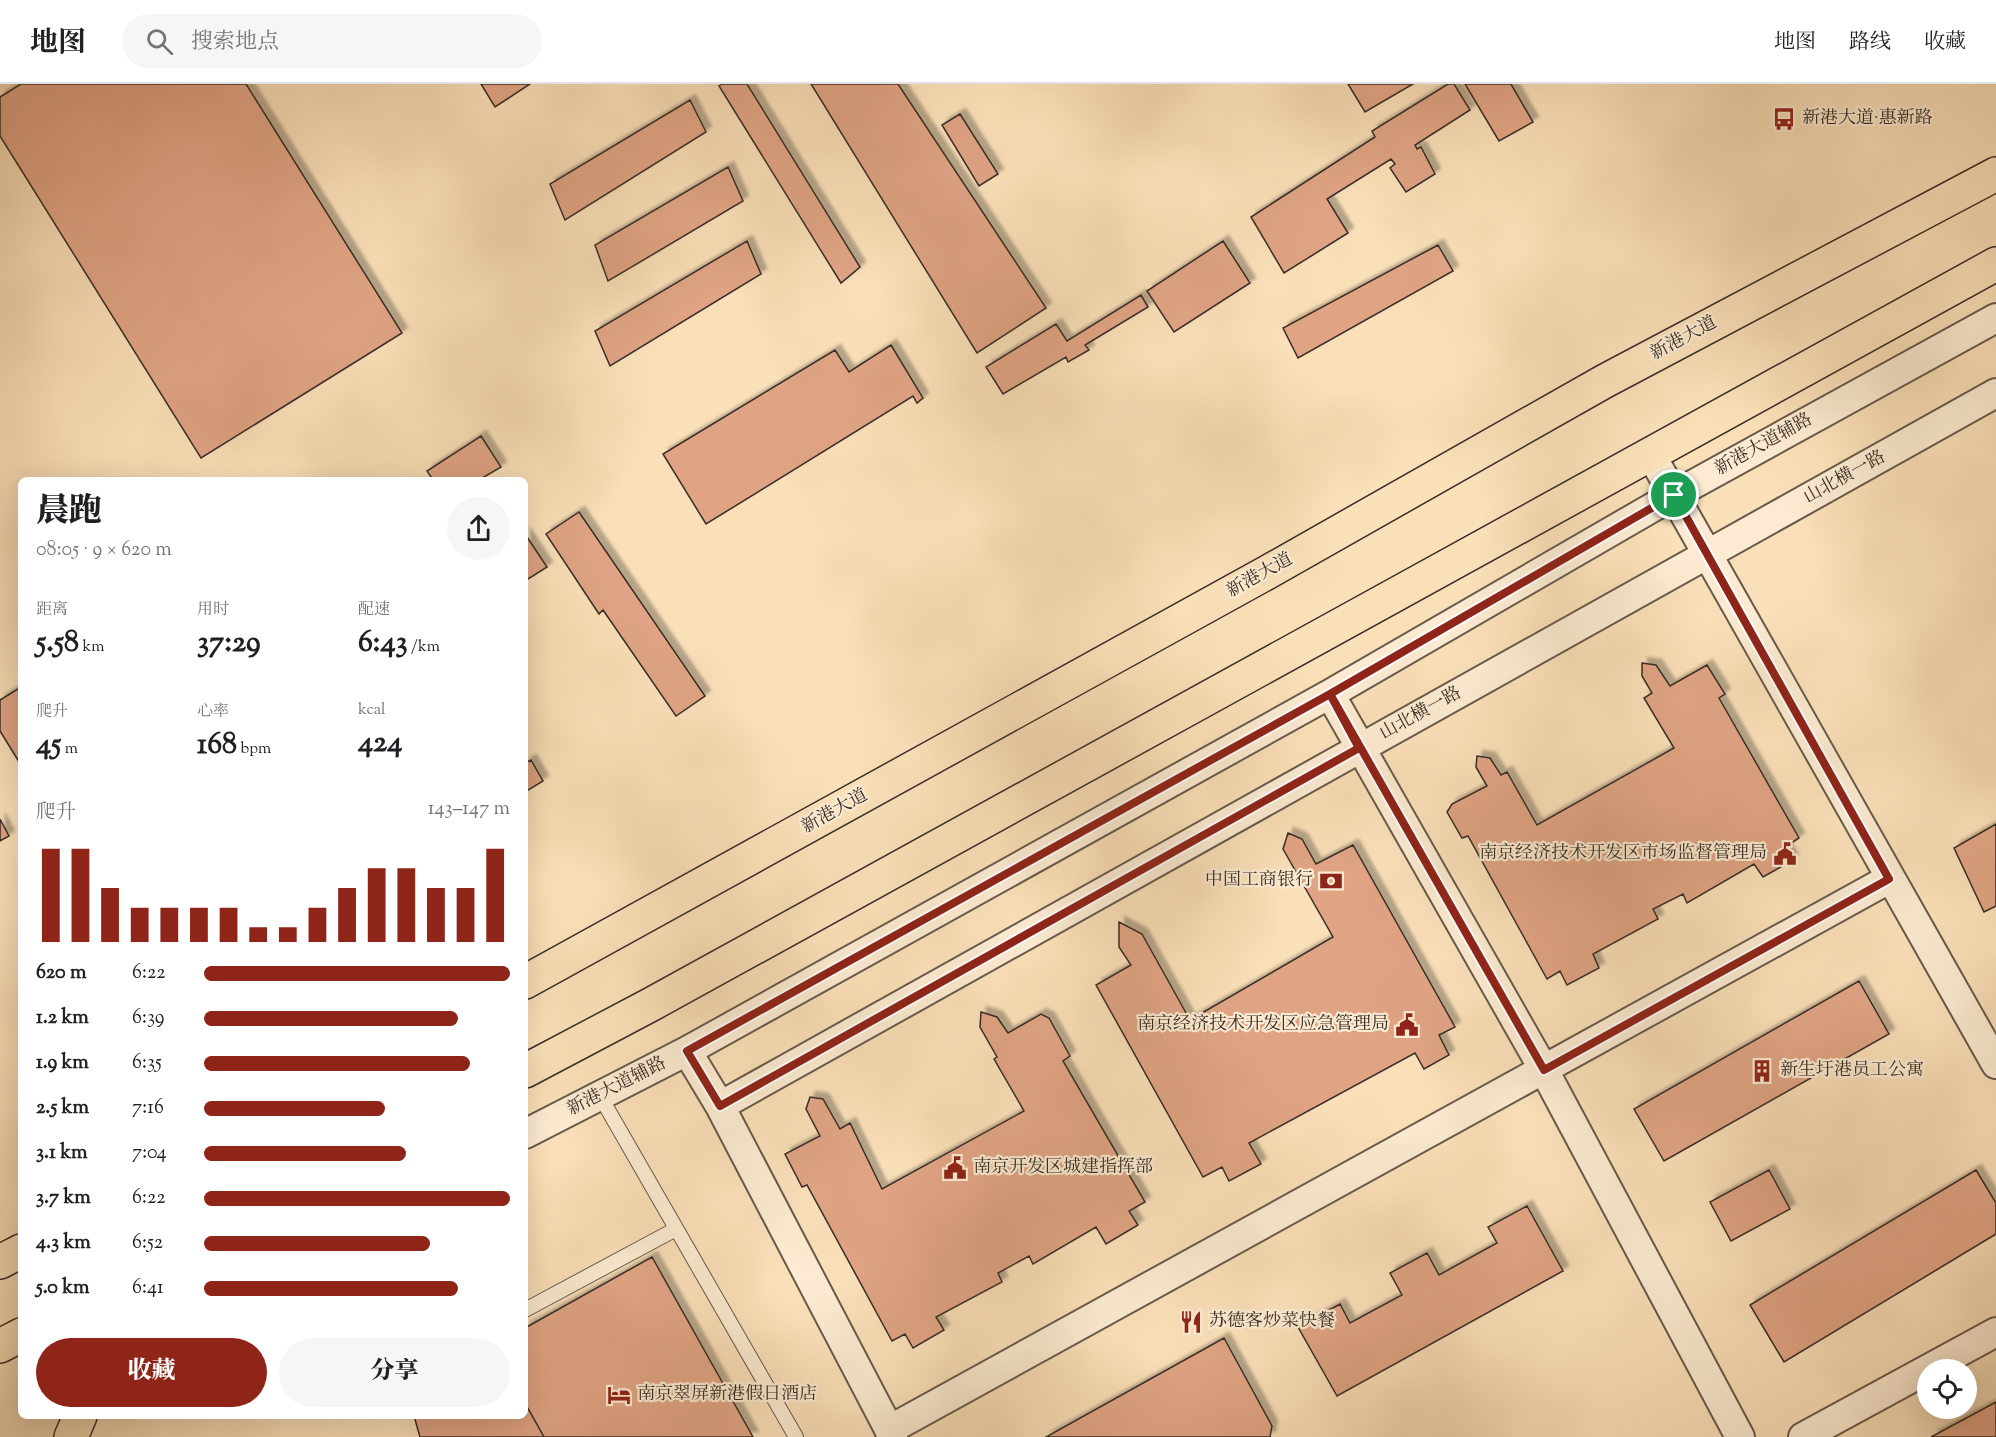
<!DOCTYPE html>
<html lang="zh">
<meta charset="utf-8">
<style>
:root{--surface:#fff;--page:#f6f6f6;--text:#202124;--muted:#757577;--line:#e0e0e0;--accent:#8f2418}
body{margin:0;font-family:"Sorts Mill Goudy","Noto Serif SC",serif;background:var(--page);color:var(--text);height:100vh;display:flex;flex-direction:column;font-size:22px;white-space:nowrap}
*{box-sizing:border-box;margin:0}
p{font-size:20px;color:var(--muted)}
.icon{flex:none;width:33px;height:33px;fill:none;stroke:currentColor;stroke-width:2;stroke-linecap:round;stroke-linejoin:round}
.map{position:relative;flex:1;overflow:hidden}
.sheet{position:absolute;left:18px;top:393px;width:510px;height:942px;display:flex;flex-direction:column;background:var(--surface);border-radius:9px;box-shadow:0 6px 24px #0002}
.sheet>*{flex:none}
.tools{position:absolute;left:1917px;top:1275px;display:grid;gap:12px}
.tools a{display:grid;place-items:center;width:60px;height:60px;border-radius:50%;background:var(--surface);box-shadow:0 6px 24px #0002;font-size:30px}
.pin{position:absolute;display:grid;place-items:center;width:51px;height:51px;color:#fff;margin:-26px;border:3px solid #fff;border-radius:50%;box-shadow:0 2px 6px #0007}
.round{display:grid;place-items:center;flex:none;width:63px;height:63px;border-radius:32px;background:var(--page)}
.summary{display:flex;align-items:center;justify-content:space-between;height:102px;padding:0 18px}
h1{font-size:33px;font-weight:800;line-height:45px}
.figures{display:grid;grid-template-columns:repeat(3,1fr);gap:9px;height:102px;padding:6px 18px}
.figures div{display:grid;align-content:center}
.figures b{font-size:30px;font-weight:800}
.figures small{font-size:16px;font-weight:400}
.figures p{font-size:16px}
.chart{height:168px;padding:12px 18px}
.chart p{display:flex;justify-content:space-between}
.chart svg{width:100%;height:108px;margin-top:6px;stroke:var(--accent);stroke-width:6}
.cta{display:flex;gap:12px;margin-top:auto;padding:12px 18px}
.cta a{flex:1;height:69px;border-radius:36px;background:var(--accent);color:#fff;font-size:24px;font-weight:800;line-height:69px;text-align:center}
.cta a+a{background:var(--page);color:var(--text)}
ul{padding:0 18px;list-style:none;font-size:20px}
li{display:grid;grid-template-columns:96px 72px 1fr;align-items:center;height:45px}
li i{height:15px;border-radius:8px;background:var(--accent)}
header{display:flex;align-items:center;gap:36px;box-sizing:border-box;height:84px;padding:0 30px;background:var(--surface);border-bottom:2px solid var(--line)}
header strong{font-size:28px}
nav{display:flex;gap:33px;margin-inline-start:auto;font-size:21px}
.search{width:420px;height:54px;background:var(--page);display:flex;align-items:center;gap:15px;box-sizing:border-box;padding:0 21px;border-radius:33px;color:var(--muted);font-size:22px}
.map>svg:first-child{display:block}
.building{fill:#e0a484;stroke:#382d25;stroke-width:1.5;filter:url(#shadow)}
.lines{fill:none;stroke-linecap:round;stroke-linejoin:round}
.lane-casing{stroke:#685a4a;stroke-width:16}
.street-casing{stroke:#685a4a;stroke-width:32}
.primary-casing{stroke:#382d25;stroke-width:36}
.lane{stroke:#fcebd2;stroke-width:14}
.street{stroke:#fcebd2;stroke-width:28}
.primary{stroke:#fae0b9;stroke-width:33}
.route-casing{stroke:#fff;stroke-width:12}
.route{stroke:#8f2418;stroke-width:8}
.labels{text-anchor:middle;dominant-baseline:central;stroke-width:4.5;stroke-linejoin:round;paint-order:stroke}
.poi-label{font-size:18px;fill:#382d25;stroke:#fcebd2;text-anchor:start}
.street-label{font-size:18px;fill:#382d25;stroke:#fcebd2}
</style>
<header>
<strong>地图</strong>
<div class="search"><svg class="icon" aria-label="search" viewBox="0 0 24 24"><circle cx="10" cy="10" r="6"/><path d="M15 15l6 6"/></svg>搜索地点</div>
<nav><a>地图</a><a>路线</a><a>收藏</a></nav>
</header>
<div class="map">
<svg width="1996" height="1353" viewBox="0 0 1996 1353">
<defs>
<filter id="shadow"><feDropShadow dx="5.5" dy="-5.5" stdDeviation="1.5" flood-color="#0004"/></filter>
</defs>
<rect width="100%" height="100%" fill="#fae0b9"/>
<filter id="stains"><feTurbulence type="fractalNoise" baseFrequency=".00333" numOctaves="4"/><feColorMatrix values="0 0 0 0 .2 0 0 0 0 .09 0 0 0 0 .02 0 0 0 .5 -.17"/></filter>
<radialGradient id="worn" r=".72"><stop offset=".6" stop-color="#630" stop-opacity="0"/><stop offset="1" stop-color="#630" stop-opacity=".3"/></radialGradient>
<path class="building" d="M 21,0 L 246,0 L 402,249 L 201,374 L 0,52 L 0,13 Z
M 481,0 L 530,0 L 495,23 Z
M 722,0 L 747,0 L 860,183 L 841,199 L 719,2 Z
M 811,0 L 898,0 L 1046,224 L 977,269 Z
M 1348,0 L 1413,0 L 1365,28 Z
M 1448,0 L 1454,0 L 1470,26 L 1415,61 L 1417,65 L 1421,63 L 1435,90 L 1406,108 L 1390,84 L 1395,80 L 1391,75 L 1327,115 L 1348,149 L 1284,189 L 1251,133 L 1375,53 L 1372,47 Z
M 1465,0 L 1511,0 L 1533,38 L 1499,57 Z
M 690,16 L 706,48 L 565,136 L 550,100 Z
M 960,30 L 998,90 L 979,102 L 942,41 Z
M 728,83 L 743,117 L 608,197 L 595,161 Z
M 747,157 L 761,190 L 610,282 L 595,247 Z
M 1223,157 L 1250,199 L 1174,248 L 1147,207 Z
M 1438,161 L 1453,187 L 1298,274 L 1283,244 Z
M 1141,211 L 1148,223 L 1085,261 L 1089,266 L 1068,278 L 1066,273 L 1003,310 L 986,283 L 1056,240 L 1067,257 Z
M 891,261 L 923,314 L 917,319 L 913,312 L 706,440 L 663,370 L 835,266 L 849,288 Z
M 481,352 L 501,383 L 479,396 L 433,396 L 427,387 Z
M 579,428 L 705,612 L 676,632 L 603,526 L 599,530 L 546,450 Z
M 525,450 L 547,483 L 525,497 Z
M 1642,579 L 1656,581 L 1670,602 L 1707,581 L 1725,610 L 1719,614 L 1799,754 L 1785,763 L 1793,776 L 1763,793 L 1754,780 L 1687,819 L 1683,810 L 1653,825 L 1658,835 L 1593,870 L 1599,884 L 1567,901 L 1560,887 L 1547,895 L 1468,752 L 1462,754 L 1447,728 L 1452,720 L 1487,702 L 1476,683 L 1477,672 L 1490,674 L 1501,691 L 1507,688 L 1537,741 L 1674,664 L 1644,614 L 1652,609 L 1642,592 Z
M 21,603 L 21,681 L 0,647 L 0,616 Z
M 531,676 L 543,697 L 525,708 L 525,679 Z
M 0,735 L 9,752 L 0,757 Z
M 1996,740 L 1996,822 L 1984,828 L 1954,764 Z
M 1288,749 L 1302,755 L 1316,780 L 1353,761 L 1455,943 L 1439,951 L 1449,971 L 1424,985 L 1415,969 L 1249,1059 L 1261,1080 L 1229,1097 L 1222,1083 L 1203,1093 L 1096,901 L 1131,881 L 1119,863 L 1119,838 L 1142,850 L 1190,936 L 1333,853 L 1283,765 Z
M 1859,897 L 1889,950 L 1664,1077 L 1634,1025 Z
M 981,928 L 997,933 L 1008,949 L 1041,930 L 1049,934 L 1070,972 L 1063,977 L 1145,1118 L 1129,1127 L 1138,1141 L 1106,1160 L 1096,1143 L 1033,1180 L 1029,1172 L 998,1189 L 1002,1198 L 936,1233 L 944,1246 L 913,1264 L 905,1250 L 892,1257 L 807,1101 L 802,1103 L 785,1070 L 820,1052 L 806,1025 L 810,1013 L 823,1015 L 840,1045 L 850,1039 L 882,1105 L 1024,1027 L 994,975 L 997,973 L 980,943 Z
M 1769,1086 L 1790,1125 L 1731,1157 L 1710,1118 Z
M 1976,1086 L 1996,1119 L 1996,1150 L 1784,1278 L 1750,1221 Z
M 1527,1122 L 1563,1187 L 1337,1312 L 1298,1243 L 1340,1220 L 1350,1239 L 1402,1211 L 1390,1189 L 1427,1169 L 1439,1191 L 1497,1159 L 1488,1143 Z
M 652,1173 L 753,1353 L 544,1353 L 525,1319 L 525,1244 Z
M 1224,1254 L 1272,1342 L 1270,1353 L 1046,1353 Z
M 1996,1318 L 1996,1353 L 1931,1353 Z
M 525,1319 L 544,1353 L 420,1353 L 414,1332 L 525,1332 Z"/>
<g class="lines">
<g class="lane-casing">
<path id="lane" d="M 600,1012 L 796,1353
M 525,1226 L 676,1145"/>
</g>
<g class="street-casing">
<path id="street" d="M 1650,369 L 1996,980
M 1330,610 L 1544,986 L 1740,1353
M 687,967 L 720,1022 L 893,1353
M 720,1022 L 1996,309
M 525,1050 L 687,967 L 1330,610 L 1674,411 L 1996,234
M 889,1346 L 1889,795
M 1803,1353 L 1996,1248"/>
</g>
<g class="primary-casing">
<path id="primary" d="M 525,898 L 1268,488 L 1605,297 L 1996,90
M 525,987 L 650,921 L 1996,180
M 0,1178 L 21,1167
M 0,1262 L 21,1251
M 71,1353 L 80,1332"/>
</g>
<use href="#lane" class="lane"/>
<use href="#street" class="street"/>
<use href="#primary" class="primary"/>
</g>
<g class="lines">
<g class="route-casing">
<path id="route" d="M 1674,411 L 1330,610 L 1359,664 L 720,1022 L 687,967 L 1330,610 L 1544,986 L 1889,795 L 1674,411"/>
</g>
<use href="#route" class="route"/>
</g>
<defs>
<g id="bus-bare" transform="scale(1.8)"><path d="M-5-6H5V4H4V6H2V4H-2V6H-4V4H-5ZM-3.5-4V0h7V-4ZM-3.5 1.2v1.5H-2V1.2ZM2 1.2v1.5H3.5V1.2Z" fill="#8f2418" stroke="#fcebd2" stroke-width="2.5" paint-order="stroke"/></g>
<g id="civic-bare" transform="scale(1.8)"><path d="M-.6-6.5H3V-4.5H.6V-3L4-1V1h2V6H-6V1h2V-1L-.6-3ZM-1.2 2.5V6h2.4V2.5Z" fill="#8f2418" stroke="#fcebd2" stroke-width="2.5" paint-order="stroke"/></g>
<g id="bank-bare" transform="scale(1.8)"><path d="M-6-4H6V4H-6ZM0-2.3a2.3 2.3 0 1 0 0 4.6a2.3 2.3 0 1 0 0-4.6Z" fill="#8f2418" stroke="#fcebd2" stroke-width="2.5" paint-order="stroke"/></g>
<g id="building-bare" transform="scale(1.8)"><path d="M-4-6H4V6H1V3H-1V6H-4ZM-2.5-4.3h1.7v1.8h-1.7ZM.8-4.3h1.7v1.8H.8ZM-2.5-1h1.7V.8h-1.7ZM.8-1h1.7V.8H.8Z" fill="#8f2418" stroke="#fcebd2" stroke-width="2.5" paint-order="stroke"/></g>
<g id="restaurant-bare" transform="scale(1.8)"><path d="M-5-6h1v4h1v-4h1v4h1v-4h1v5L-1.5 .5V6h-2V.5L-5-1ZM5-6V6H3V1.5H1.5Q1.5-4 5-6Z" fill="#8f2418" stroke="#fcebd2" stroke-width="2.5" paint-order="stroke"/></g>
<g id="hotel-bare" transform="scale(1.8)"><path d="M-6-4.5h1.5V1H6V5H4.5V3h-9V5H-6ZM-4 0a1.8 1.8 0 1 1 3.6 0ZM.5 0V-2.5h3Q6-2.5 6 0Z" fill="#8f2418" stroke="#fcebd2" stroke-width="2.5" paint-order="stroke"/></g>
</defs>
<g fill-rule="evenodd">
<use href="#bus-bare" x="1784" y="35"/>
<use href="#civic-bare" x="1785" y="770"/>
<use href="#bank-bare" x="1331" y="797"/>
<use href="#civic-bare" x="1407" y="941"/>
<use href="#building-bare" x="1762" y="987"/>
<use href="#civic-bare" x="955" y="1084"/>
<use href="#restaurant-bare" x="1191" y="1238"/>
<use href="#hotel-bare" x="619" y="1311"/>
</g>
<g class="labels">
<g class="poi-label">
<text x="1802" y="35">新港大道·惠新路</text>
<text x="1767" y="770" text-anchor="end">南京经济技术开发区市场监督管理局</text>
<text x="1313" y="797" text-anchor="end">中国工商银行</text>
<text x="1389" y="941" text-anchor="end">南京经济技术开发区应急管理局</text>
<text x="1780" y="987">新生圩港员工公寓</text>
<text x="973" y="1084">南京开发区城建指挥部</text>
<text x="1209" y="1238">苏德客炒菜快餐</text>
<text x="637" y="1311">南京翠屏新港假日酒店</text>
</g>
<g class="street-label">
<text transform="translate(1684 255) rotate(-28)">新港大道</text>
<text transform="translate(1764 361) rotate(-29)">新港大道辅路</text>
<text transform="translate(1845 394) rotate(-29)">山北横一路</text>
<text transform="translate(1260 492) rotate(-29)">新港大道</text>
<text transform="translate(1421 630) rotate(-29)">山北横一路</text>
<text transform="translate(835 728) rotate(-29)">新港大道</text>
<text transform="translate(617 1003) rotate(-27)">新港大道辅路</text>
</g>
</g>
<rect width="100%" height="100%" filter="url(#stains)"/>
<rect width="100%" height="100%" fill="url(#worn)"/>
</svg>
<div class="tools">
<a><svg class="icon" aria-label="locate" viewBox="0 0 24 24"><circle cx="12" cy="12" r="6"/><path d="M12 2v4M12 18v4M2 12h4M18 12h4"/></svg></a>
</div>
<div class="pin" style="left:1674px;top:411px;background:#1e9e55"><svg class="icon" aria-label="arrive" viewBox="0 0 24 24"><path d="M6 21V4h12l-3 4 3 4H6"/></svg></div>
<section class="sheet">
<div class="summary"><div><h1>晨跑</h1><p>08:05 · 9 × 620 m</p></div><a class="round"><svg class="icon" aria-label="share" viewBox="0 0 24 24"><path d="M12 15V3M7 8l5-5 5 5M5 13v7h14v-7"/></svg></a></div>
<div class="figures">
<div><p>距离</p><b>5.58<small> km</small></b></div>
<div><p>用时</p><b>37:29</b></div>
<div><p>配速</p><b>6:43<small> /km</small></b></div>
</div>
<div class="figures">
<div><p>爬升</p><b>45<small> m</small></b></div>
<div><p>心率</p><b>168<small> bpm</small></b></div>
<div><p>kcal</p><b>424</b></div>
</div>
<div class="chart"><p><span>爬升</span>143–147 m</p>
<svg viewBox="0 0 160 44" preserveAspectRatio="none"><path d="M5 44V6M15 44V6M25 44V22M35 44V30M45 44V30M55 44V30M65 44V30M75 44V38M85 44V38M95 44V30M105 44V22M115 44V14M125 44V14M135 44V22M145 44V22M155 44V6"/></svg>
</div>
<ul>
<li><b>620 m</b>6:22<i style="width:100%"></i></li>
<li><b>1.2 km</b>6:39<i style="width:83%"></i></li>
<li><b>1.9 km</b>6:35<i style="width:87%"></i></li>
<li><b>2.5 km</b>7:16<i style="width:59%"></i></li>
<li><b>3.1 km</b>7:04<i style="width:66%"></i></li>
<li><b>3.7 km</b>6:22<i style="width:100%"></i></li>
<li><b>4.3 km</b>6:52<i style="width:74%"></i></li>
<li><b>5.0 km</b>6:41<i style="width:83%"></i></li>
</ul>
<div class="cta"><a>收藏</a><a>分享</a></div>
</section>
</div>
